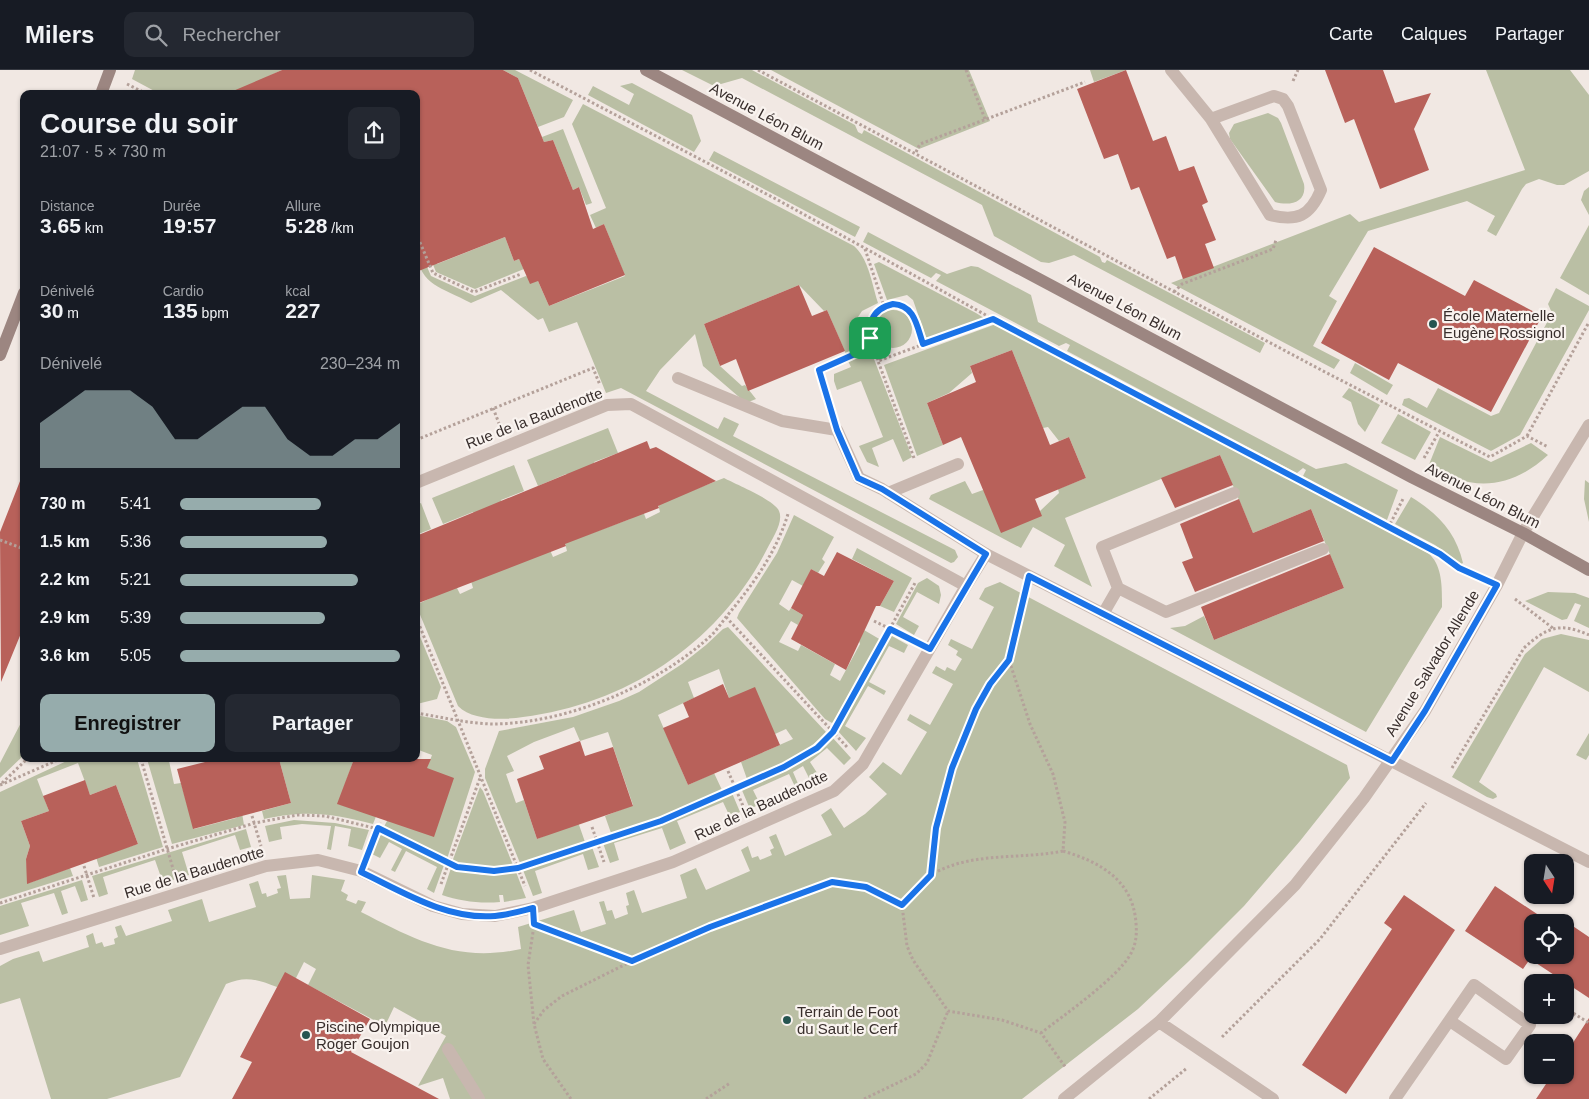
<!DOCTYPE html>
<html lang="fr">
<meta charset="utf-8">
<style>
:root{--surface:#171b24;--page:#242831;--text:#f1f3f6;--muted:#9ea1a6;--line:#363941;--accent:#96acac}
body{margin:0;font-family:Helvetica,sans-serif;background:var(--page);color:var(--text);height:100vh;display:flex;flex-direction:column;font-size:19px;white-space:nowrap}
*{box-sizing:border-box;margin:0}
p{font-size:16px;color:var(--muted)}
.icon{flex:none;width:28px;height:28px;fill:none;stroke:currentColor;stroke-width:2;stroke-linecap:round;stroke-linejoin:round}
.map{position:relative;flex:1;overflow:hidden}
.side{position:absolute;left:20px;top:20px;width:400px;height:672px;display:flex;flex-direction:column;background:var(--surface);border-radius:10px;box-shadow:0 1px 4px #0004}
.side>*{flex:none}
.needle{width:32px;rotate:168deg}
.tools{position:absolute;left:1524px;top:784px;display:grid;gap:10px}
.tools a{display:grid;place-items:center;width:50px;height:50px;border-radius:10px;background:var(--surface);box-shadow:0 1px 4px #0004;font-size:25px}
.pin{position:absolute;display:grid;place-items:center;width:42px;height:42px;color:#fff;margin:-21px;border-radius:10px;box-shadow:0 2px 8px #0006}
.round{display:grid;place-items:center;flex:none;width:52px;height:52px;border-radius:10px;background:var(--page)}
.head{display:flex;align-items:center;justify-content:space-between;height:85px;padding:0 20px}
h1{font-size:28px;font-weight:700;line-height:38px}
.figures{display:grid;grid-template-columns:repeat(3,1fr);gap:8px;height:85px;padding:5px 20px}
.figures div{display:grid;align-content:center}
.figures b{font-size:21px;font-weight:700}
.figures small{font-size:14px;font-weight:400}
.figures p{font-size:14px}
.chart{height:140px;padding:10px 20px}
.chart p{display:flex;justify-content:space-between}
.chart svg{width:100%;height:90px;margin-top:5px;fill:var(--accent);opacity:.7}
.primary-button{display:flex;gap:10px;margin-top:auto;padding:10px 20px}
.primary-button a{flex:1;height:58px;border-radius:10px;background:var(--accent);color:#111;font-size:20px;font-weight:700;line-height:58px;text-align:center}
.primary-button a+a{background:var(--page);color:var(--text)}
ul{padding:0 20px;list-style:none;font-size:16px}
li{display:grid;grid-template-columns:80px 60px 1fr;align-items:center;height:38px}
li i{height:12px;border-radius:6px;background:var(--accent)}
header{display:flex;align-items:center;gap:30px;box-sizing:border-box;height:70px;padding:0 25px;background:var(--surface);border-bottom:1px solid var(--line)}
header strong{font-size:24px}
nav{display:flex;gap:28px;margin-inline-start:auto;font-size:18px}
.search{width:350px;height:45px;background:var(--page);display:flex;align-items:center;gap:12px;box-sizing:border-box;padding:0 18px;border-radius:10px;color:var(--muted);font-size:19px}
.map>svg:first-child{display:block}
.green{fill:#babfa4}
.building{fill:#b8615a}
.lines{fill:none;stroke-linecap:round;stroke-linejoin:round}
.path{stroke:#b4a19a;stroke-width:3;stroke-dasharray:2.5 2.5;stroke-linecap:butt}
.lane{stroke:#c8b7af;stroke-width:12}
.street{stroke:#c8b7af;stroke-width:12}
.secondary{stroke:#9c8681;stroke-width:12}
.route-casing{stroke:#fff;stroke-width:10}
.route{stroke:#1a73e8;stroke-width:6}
.poi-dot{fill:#265551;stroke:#f9f3ef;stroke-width:2}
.labels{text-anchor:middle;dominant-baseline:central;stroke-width:4.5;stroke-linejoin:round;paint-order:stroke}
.street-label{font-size:15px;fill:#382e2c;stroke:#f9f3ef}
.poi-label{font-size:15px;fill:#382e2c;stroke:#f9f3ef;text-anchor:start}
</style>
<header>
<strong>Milers</strong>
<div class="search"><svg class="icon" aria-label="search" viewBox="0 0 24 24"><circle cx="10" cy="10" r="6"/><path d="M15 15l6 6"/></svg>Rechercher</div>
<nav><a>Carte</a><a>Calques</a><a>Partager</a></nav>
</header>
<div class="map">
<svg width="1589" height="1029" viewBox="0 0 1589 1029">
<rect width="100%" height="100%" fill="#f1e8e3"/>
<path class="green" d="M 135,0 L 282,0 L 267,7 L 273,24 L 160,24 L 132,9 Z
M 503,0 L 515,0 L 573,30 L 564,47 L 538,57 L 518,8 Z
M 682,0 L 752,0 L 855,55 L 858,62 L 862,64 L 864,60 L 1100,187 L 1102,192 L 1105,193 L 1107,190 L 1265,273 L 1260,283 L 1074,185 L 1049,193 L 1041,192 L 994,166 L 982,135 L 742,8 L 714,16 Z
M 771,0 L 969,0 L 990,51 L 919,79 Z
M 1090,0 L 1126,0 L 1094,12 Z
M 1486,0 L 1570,0 L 1589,25 L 1589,101 L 1564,115 L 1557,115 L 1539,109 L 1526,114 L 1522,119 L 1496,166 L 1487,161 L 1495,146 L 1467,131 L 1368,161 L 1329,226 L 1337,231 L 1313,276 L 1340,290 L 1334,299 L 1171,213 L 1350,144 L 1359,152 L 1525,100 Z
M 632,13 L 692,45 L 701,71 L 694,82 L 588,25 L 593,16 L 629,35 L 634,24 L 620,16 Z
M 583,34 L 854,176 C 869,189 872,215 878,233 L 862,241 L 858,247 L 866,275 L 846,284 L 827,240 L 824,241 L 799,215 L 704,254 L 720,296 L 742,316 L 745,315 L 756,329 L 746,333 L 703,296 L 695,264 L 660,300 L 646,321 L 718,359 L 724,347 L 739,354 L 733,366 L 955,480 L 958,487 L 954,492 L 951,493 L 621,318 L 606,323 L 577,252 L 549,262 L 543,248 L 538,250 L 501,220 L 471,233 C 437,215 416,215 416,171 L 431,206 L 475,226 L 526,206 L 538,211 L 549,236 L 625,206 L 604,154 L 596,158 L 590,145 L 606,138 L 572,54 Z
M 1268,43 L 1278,48 L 1281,53 L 1304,114 C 1307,133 1290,136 1275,132 L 1230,69 L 1229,63 L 1234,54 Z
M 563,59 L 592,133 L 586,135 L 579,117 L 573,120 L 553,70 L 544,72 L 542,67 Z
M 714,81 L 860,157 L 855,167 L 709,90 Z
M 1589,117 L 1589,145 L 1581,130 L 1584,121 Z
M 416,142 L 437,194 L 505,167 L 514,191 L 519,189 L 524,199 L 475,219 L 436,202 L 416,152 Z
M 1589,155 L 1589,225 L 1560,208 Z
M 868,162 L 947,204 L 971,196 L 978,197 L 1031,225 L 1038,252 L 1316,399 L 1346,393 L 1398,420 L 1387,450 L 1303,406 L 1306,400 L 1303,398 L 1297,403 L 1067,281 L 1070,275 L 1066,273 L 1059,276 L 936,211 L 941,205 L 936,203 L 931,208 L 863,172 Z
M 879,192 L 976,243 L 984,248 L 929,269 L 926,267 L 913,230 L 907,225 L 887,230 L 874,194 Z
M 1556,218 L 1589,236 L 1589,240 L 1520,365 L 1491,381 L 1402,335 L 1404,329 L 1409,328 L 1427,338 L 1438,318 L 1491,346 L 1499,343 L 1552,243 L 1548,234 Z
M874 259a19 19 0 1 1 38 0a19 19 0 1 1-38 0Z
M 996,254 L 1428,483 C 1443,495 1442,519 1442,537 L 1366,662 L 1170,558 L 1185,556 L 1204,546 L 1214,570 L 1344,518 L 1311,439 L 1253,463 L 1220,385 L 1065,448 L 1092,517 L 1054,496 L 1065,475 L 1033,457 L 1021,478 L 929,429 L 931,425 L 965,411 L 972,424 L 983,420 L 1040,441 L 1059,423 L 1058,419 L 1086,408 L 1069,367 L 1059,371 L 1048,357 L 1043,358 L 1012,280 L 970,296 L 972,303 L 949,323 L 927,333 L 943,375 L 917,386 L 884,295 Z
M 870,283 L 872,284 L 912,387 L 903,392 L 893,369 L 872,378 L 879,397 L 867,392 L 859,376 L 883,367 L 861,311 L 837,320 L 834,311 L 834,304 L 851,297 L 848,291 Z
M 1355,293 L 1393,315 L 1387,325 L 1350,303 Z
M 1349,318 L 1380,335 L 1365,362 L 1358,354 L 1351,332 L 1342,327 Z
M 1398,344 L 1431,362 L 1415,390 L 1381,373 Z
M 608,358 L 618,383 L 594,392 L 598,405 L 566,404 L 538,416 L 527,390 Z
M 1440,367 L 1491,392 L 1531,373 L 1548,385 C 1510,420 1472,421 1428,397 Z
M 514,395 L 524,421 L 501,430 L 506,443 L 478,454 L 473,442 L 443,454 L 432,428 Z
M 724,408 C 735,414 775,430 779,441 C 784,452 772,469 767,479 C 719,573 627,634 523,647 C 504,650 473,651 458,636 L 416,535 L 456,516 L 460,524 L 473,518 L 471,511 L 550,480 L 553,487 L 567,481 L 565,473 L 630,449 L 643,441 L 646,449 L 660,442 L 658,434 Z
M 1585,410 L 1589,413 L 1589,452 L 1584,429 Z
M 1411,427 C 1437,443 1456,462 1463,493 L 1461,494 L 1435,475 L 1395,454 Z
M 421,433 L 431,459 L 416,465 L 416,435 Z
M 794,445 L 834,467 L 822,489 L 825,492 L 818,503 L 811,499 L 803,516 L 792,510 L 779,534 L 789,541 L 791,538 L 803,545 L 798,555 L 791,551 L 779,572 L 798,581 L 801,575 L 835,594 L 830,605 L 840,611 L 860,574 L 859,571 L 864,560 L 881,570 L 837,650 L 832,653 L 825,649 L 737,548 L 739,543 L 777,483 Z
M 857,478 L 912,508 L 894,542 L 880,536 L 894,511 L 852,489 Z
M 927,508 L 939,516 L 941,525 L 939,534 L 917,522 L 903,547 L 919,556 L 914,565 L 896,554 L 918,513 Z
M 1000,512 L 1347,695 L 1350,708 L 1300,771 L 1244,836 L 1189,891 L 1138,939 L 1022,1029 L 450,1029 L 443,1008 L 418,1016 L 446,966 L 394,937 L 385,956 L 308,915 L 316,899 L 304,892 L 296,908 L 277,917 C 258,910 246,905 226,914 L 180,1007 L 107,1029 L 51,1029 L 20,928 L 0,934 L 0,896 L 13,889 L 39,881 L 43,892 L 89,877 L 86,866 L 93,863 L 96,874 L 102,872 L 104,877 L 115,874 L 114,869 L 118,867 L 115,857 L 121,855 L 126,866 L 172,851 L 168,840 L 202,829 L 209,852 L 256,837 L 249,814 L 258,811 L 262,824 L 266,823 L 267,827 L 278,823 L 277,819 L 281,818 L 277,806 L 286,805 L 290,829 L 310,828 L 312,805 L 345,810 L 341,821 L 348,825 L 346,830 L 356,834 L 358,830 L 366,832 L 361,842 C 416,870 457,893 521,879 L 518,857 L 574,840 L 581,862 L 606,854 L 599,832 L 604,831 L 607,841 L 612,840 L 615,849 L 628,844 L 626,836 L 629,835 L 626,823 L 634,820 L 642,843 L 687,828 L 680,805 L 696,798 L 706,820 L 750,801 L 741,780 L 748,776 L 752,788 L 758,786 L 760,790 L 772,785 L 770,780 L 774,778 L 769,767 L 776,764 L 785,786 L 832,765 L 821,745 L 831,738 L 844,758 L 865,744 L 887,724 L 869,707 L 883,692 L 901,705 L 927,662 L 907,650 L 910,644 L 930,655 L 953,614 L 932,603 L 936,596 L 945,601 L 947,597 L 955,601 L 962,589 L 956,585 L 958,581 L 948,575 L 951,569 L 972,579 L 994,537 L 979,529 L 985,518 Z
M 1548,522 L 1575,523 L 1589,528 L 1589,558 L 1574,551 L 1581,535 L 1575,533 L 1567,549 L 1562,550 L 1525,531 Z
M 416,557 L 441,617 L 437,629 L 417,634 Z
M 728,557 L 826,662 C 805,686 776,696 747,709 L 741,692 L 793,669 L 786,659 L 775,664 L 729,628 L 719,599 L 688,612 L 694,628 L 658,645 L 688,715 L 714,703 L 722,720 L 657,748 L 611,763 L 605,746 L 633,735 L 608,662 L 580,671 L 574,657 L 534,672 L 507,686 L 514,701 L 506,704 L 516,733 L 524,730 L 537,769 L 578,752 L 585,772 L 520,793 L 485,708 L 485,699 L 499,661 L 573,647 L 619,631 L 639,622 L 682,594 L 706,575 L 723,559 Z
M 1561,564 L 1589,570 L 1589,622 L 1544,597 L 1479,712 L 1496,724 L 1497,727 L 1493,729 L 1487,727 L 1452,707 L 1525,584 L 1542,569 Z
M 890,565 L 908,575 L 904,583 L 889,576 L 869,612 L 886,621 L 884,625 L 868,616 L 845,656 L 866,668 L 856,681 L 837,660 Z
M 416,645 L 447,651 L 456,657 L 475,702 L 447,789 L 383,759 C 395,732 423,713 432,685 L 416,679 Z
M 24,647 L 24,685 L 0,708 L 0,693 Z
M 1589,663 L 1589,685 L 1586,690 L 1576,685 Z
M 832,667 L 851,688 L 844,695 L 827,678 L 810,692 L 823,712 L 814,718 L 803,696 L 793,702 L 802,723 L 799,725 L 789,704 L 753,720 L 760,734 L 750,739 L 741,718 C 774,704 807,693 832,667 Z
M 71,689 L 137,689 L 163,777 L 99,797 L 96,787 L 138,774 L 116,715 L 90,725 L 78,693 L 37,709 L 49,741 L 21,751 L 30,776 L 26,789 L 29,813 L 70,798 L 73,806 L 0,829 L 0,722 Z
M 147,689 L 173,689 L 169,691 L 174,714 L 181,713 L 194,759 L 236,748 L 242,743 L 244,755 L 172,774 Z
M 279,689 L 354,689 L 338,734 L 377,744 L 373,754 C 332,743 305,740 264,749 L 262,741 L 291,733 Z
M 480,717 L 483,721 L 513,795 L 480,797 L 452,792 Z
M 732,723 L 740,742 L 730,747 L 723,732 L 677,751 L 686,773 L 670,780 L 662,758 L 614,773 L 619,790 L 610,793 L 603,773 L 662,753 Z
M 294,750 L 335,753 L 369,760 L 362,780 L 348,776 L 351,759 L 335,756 L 331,780 L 327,779 L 331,756 L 302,754 L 280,757 L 282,769 L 269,772 L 265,756 Z
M 246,759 L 251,777 L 240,780 L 235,765 L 182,782 L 189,805 L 163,813 L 155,790 L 103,807 L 108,824 L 99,827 L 92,806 Z
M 381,764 L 444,795 L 434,823 L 427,819 L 437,797 L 406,781 L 395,802 L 391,800 L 402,779 L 389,772 L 380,788 L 372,784 Z
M 592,777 L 599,797 L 588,800 L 583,784 L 535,801 L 542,823 L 533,826 L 523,800 Z
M 451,798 L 483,805 L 516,802 L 526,828 L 504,832 L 503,825 L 499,825 L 500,832 C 480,834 460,831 442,825 Z
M 82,810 L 88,830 L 81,832 L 75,816 L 61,821 L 68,843 L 62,845 L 54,823 L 21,833 L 29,856 L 0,865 L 0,836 Z"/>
<path class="building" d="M 282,0 L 503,0 L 518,8 L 544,72 L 553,70 L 573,120 L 579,117 L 593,159 L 604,154 L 625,205 L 549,236 L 538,211 L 530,214 L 519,189 L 514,191 L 505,167 L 416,202 L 416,24 L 226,24 Z
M 1126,0 L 1153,71 L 1166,66 L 1179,101 L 1194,96 L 1208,132 L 1202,135 L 1216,170 L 1205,174 L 1214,198 L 1183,209 L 1175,186 L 1167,189 L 1139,117 L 1131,120 L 1118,84 L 1104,89 L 1077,19 Z
M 1325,0 L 1383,0 L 1395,33 L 1431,23 L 1414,59 L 1429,100 L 1380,119 L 1354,49 L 1345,53 Z
M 1374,177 L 1465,226 L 1474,210 L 1542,246 L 1491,342 L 1398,293 L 1389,310 L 1321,273 Z
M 799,215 L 812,246 L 827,240 L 845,281 L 748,321 L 736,289 L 720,296 L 704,254 Z
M 1012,280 L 1050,375 L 1069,367 L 1086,408 L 1035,429 L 1042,446 L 1001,463 L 961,367 L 943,375 L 927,333 L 976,312 L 970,296 Z
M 647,371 L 650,379 L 656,377 L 716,411 L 658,436 L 659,438 L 565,474 L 566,476 L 416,534 L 416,466 Z
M 1220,385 L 1233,415 L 1175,438 L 1161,408 Z
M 22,406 L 24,556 L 1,612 L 0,462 Z
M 1239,429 L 1253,463 L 1311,439 L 1324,471 L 1195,522 L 1182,492 L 1193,488 L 1180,454 Z
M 837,482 L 894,511 L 880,536 L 876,536 L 846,600 L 791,569 L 803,545 L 791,538 L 811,499 L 824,506 Z
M 1330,484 L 1344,518 L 1214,570 L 1201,537 Z
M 723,614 L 729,628 L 755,617 L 780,675 L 688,715 L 663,658 L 689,647 L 683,633 Z
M 580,671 L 585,686 L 613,677 L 633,736 L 537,769 L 517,709 L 544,699 L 539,686 Z
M 217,689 L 279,689 L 291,733 L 193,759 L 177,699 Z
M 354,689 L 431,689 L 427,698 L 454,708 L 434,767 L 337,734 Z
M 85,710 L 90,725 L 116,715 L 138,774 L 27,814 L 26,789 L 30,776 L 21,751 L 49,741 L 43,726 Z
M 1495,816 L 1549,852 L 1532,852 L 1532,885 L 1565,885 L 1565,852 L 1554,852 L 1558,846 L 1589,867 L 1589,928 L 1530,889 L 1523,899 L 1465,861 Z
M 1404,825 L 1455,860 L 1346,1024 L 1302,995 L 1392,859 L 1384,853 Z
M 285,902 L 370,949 L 351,982 L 439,1029 L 232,1029 L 252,992 L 240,987 Z
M 1589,948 L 1589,1029 L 1536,1029 L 1552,1005 L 1565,1005 L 1565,985 Z"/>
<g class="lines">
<path class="path" d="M 530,0 L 776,129 L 993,249 L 1440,484 L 1459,498 L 1476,505
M 758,0 L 1325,302 L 1490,387 L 1527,366 L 1548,377
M 966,0 L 985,49
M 1293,11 L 1298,0
M 127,14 L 147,24
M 916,82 L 920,74 L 1085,12
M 416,163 L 433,203 L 474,222 L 521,204
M 865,179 L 884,236
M 1174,222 L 1182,214 L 1273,179 L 1276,170
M 878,290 C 868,263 862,232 903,234 L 913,244 L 923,274
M 830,337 L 819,300 L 873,276
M 493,338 L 500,356
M 1527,366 L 1589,252
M 416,370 L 593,298 L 600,315
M 914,388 L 878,291 L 992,249
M 1424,388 L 1439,362
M 1388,458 L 1404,427
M 0,470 L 24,479
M 1025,528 L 1009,590 L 1030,654 L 1053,704 L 1065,752 L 1063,781 C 1100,792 1133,810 1136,853 C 1137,865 1136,875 1130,885 C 1116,909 1064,945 1041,963
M 1515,529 L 1554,559
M 416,547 L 525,816
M 726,547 L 847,677
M 874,551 L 909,568
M 416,643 C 442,647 469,654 495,654 C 566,653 653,617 706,570 C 714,564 720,555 726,547 C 752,516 776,483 788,444
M 141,689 L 174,802
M 1452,698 L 1524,578 C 1547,557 1560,552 1589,565
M 728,701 L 743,736
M 2,713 L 27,689
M 0,715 L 60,689
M 252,746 L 261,776
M 592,757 L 604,792
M 369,780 L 380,752
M 1063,781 C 1020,790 971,781 931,805 C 921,811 911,826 902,835 L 907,876 L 913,890 L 948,941 L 1002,950 L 1041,963 L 1066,998
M 84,796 L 94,828
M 931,804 C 940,728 959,652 1009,591
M 441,814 L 480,708
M 0,833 L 167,779 L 255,753 L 297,745 L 325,746 L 378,759 L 457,797 L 469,800 L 494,801 L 518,798 L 661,751 L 801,689 L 817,678 L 833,662 L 915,513
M 546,858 L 632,891
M 533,862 L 528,895 L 534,954 L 543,989 L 571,1029
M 1565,938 L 1589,953
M 534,954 L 544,940 L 562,926 L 632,891 L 710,857 L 832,812 L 866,817 L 902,835
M 1222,967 L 1320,869 L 1426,733
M 706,1029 L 730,1013
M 864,1029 L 916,1004 L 927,993 L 948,941
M 1149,1029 L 1187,998"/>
<path class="lane" d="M 678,308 L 782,351 L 837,360 L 859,408 L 882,419 L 986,484
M 888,423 L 958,394
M 1118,518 L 1102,477 L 1234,423
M 1103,544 L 1118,518 L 1166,542 L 1323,479
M 448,979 L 479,1029"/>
<path class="street" d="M 1171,0 L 1211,49 L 1270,145 C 1297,152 1310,146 1321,120 L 1288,36 L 1283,29 L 1274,26 L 1211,49
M 966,516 L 986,484 L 1589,792
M 0,879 L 266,796 L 318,790 L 361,801 L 433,836 L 462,844 L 495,846 L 533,838 L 673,792 L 834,721 L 863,694 L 966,516 L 631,334 L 607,335 L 416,413
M 1159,952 L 1273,1029
M 1064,1029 L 1159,952 L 1295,815 L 1364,728 L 1425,641 L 1497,515 L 1523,463 L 1589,355
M 1395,1029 L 1474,915 L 1530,955 L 1506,989 L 1450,951"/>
<path class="secondary" d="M 646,0 L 1413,408 L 1523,463 L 1589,500
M 101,24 L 110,0
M 0,285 L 24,223"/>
</g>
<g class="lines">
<g class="route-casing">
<path id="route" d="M 893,234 C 915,235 917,257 923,274 L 993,249 L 1440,484 L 1459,498 L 1497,515 L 1425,641 L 1392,691 L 1029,506 L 1009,590 L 990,614 L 976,639 L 952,698 L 936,758 L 931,805 L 902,835 L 866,817 L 832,812 L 710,857 L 632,891 L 534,854 L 533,838 C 521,841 508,845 495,846 C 447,850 403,822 361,802 L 378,758 L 457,797 L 494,801 L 518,798 L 661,751 L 784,697 L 817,678 L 833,662 L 890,559 L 930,579 L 986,484 L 882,419 L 858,408 L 837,360 L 819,300 L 873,276 C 866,256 871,239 893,234 Z"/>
</g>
<use href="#route" class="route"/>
</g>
<g class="poi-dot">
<circle cx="1433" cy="254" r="5"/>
<circle cx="787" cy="950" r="5"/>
<circle cx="306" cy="965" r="5"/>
</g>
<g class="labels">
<g class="street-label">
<text transform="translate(767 46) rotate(28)">Avenue Léon Blum</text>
<text transform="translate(1125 236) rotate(28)">Avenue Léon Blum</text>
<text transform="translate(534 348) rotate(-21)">Rue de la Baudenotte</text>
<text transform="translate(1483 425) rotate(27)">Avenue Léon Blum</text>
<text transform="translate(1432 593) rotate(-59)">Avenue Salvador Allende</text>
<text transform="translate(761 735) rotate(-25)">Rue de la Baudenotte</text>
<text transform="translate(194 802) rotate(-17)">Rue de la Baudenotte</text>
</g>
<g class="poi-label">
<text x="1443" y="245">École Maternelle<tspan x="1443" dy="17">Eugène Rossignol</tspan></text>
<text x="797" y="941">Terrain de Foot<tspan x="797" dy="17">du Saut le Cerf</tspan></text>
<text x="316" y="956">Piscine Olympique<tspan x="316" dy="17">Roger Goujon</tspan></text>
</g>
</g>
</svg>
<div class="tools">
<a><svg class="needle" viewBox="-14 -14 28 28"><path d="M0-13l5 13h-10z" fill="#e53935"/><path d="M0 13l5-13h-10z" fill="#9ea1a6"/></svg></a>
<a><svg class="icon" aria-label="locate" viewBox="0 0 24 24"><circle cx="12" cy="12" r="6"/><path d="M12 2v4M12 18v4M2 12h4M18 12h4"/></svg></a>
<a>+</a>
<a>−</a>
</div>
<div class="pin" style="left:870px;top:268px;background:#1e9e55"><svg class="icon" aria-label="arrive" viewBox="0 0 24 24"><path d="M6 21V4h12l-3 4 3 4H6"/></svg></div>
<section class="side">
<div class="head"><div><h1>Course du soir</h1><p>21:07 · 5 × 730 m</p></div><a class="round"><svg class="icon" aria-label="share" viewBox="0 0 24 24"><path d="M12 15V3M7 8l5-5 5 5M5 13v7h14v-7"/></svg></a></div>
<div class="figures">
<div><p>Distance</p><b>3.65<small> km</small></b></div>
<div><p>Durée</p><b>19:57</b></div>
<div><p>Allure</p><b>5:28<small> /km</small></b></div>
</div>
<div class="figures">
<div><p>Dénivelé</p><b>30<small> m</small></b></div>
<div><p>Cardio</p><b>135<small> bpm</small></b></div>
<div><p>kcal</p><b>227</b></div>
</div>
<div class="chart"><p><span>Dénivelé</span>230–234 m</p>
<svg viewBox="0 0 160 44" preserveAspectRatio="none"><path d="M0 44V22L10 14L20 6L30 6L40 6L50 14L60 30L70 30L80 22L90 14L100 14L110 30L120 38L130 38L140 30L150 30L160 22V44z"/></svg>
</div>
<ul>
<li><b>730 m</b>5:41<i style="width:64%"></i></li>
<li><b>1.5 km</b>5:36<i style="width:67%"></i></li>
<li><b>2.2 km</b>5:21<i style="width:81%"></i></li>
<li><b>2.9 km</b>5:39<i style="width:66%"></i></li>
<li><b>3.6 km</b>5:05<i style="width:100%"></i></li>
</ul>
<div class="primary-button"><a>Enregistrer</a><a>Partager</a></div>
</section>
</div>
